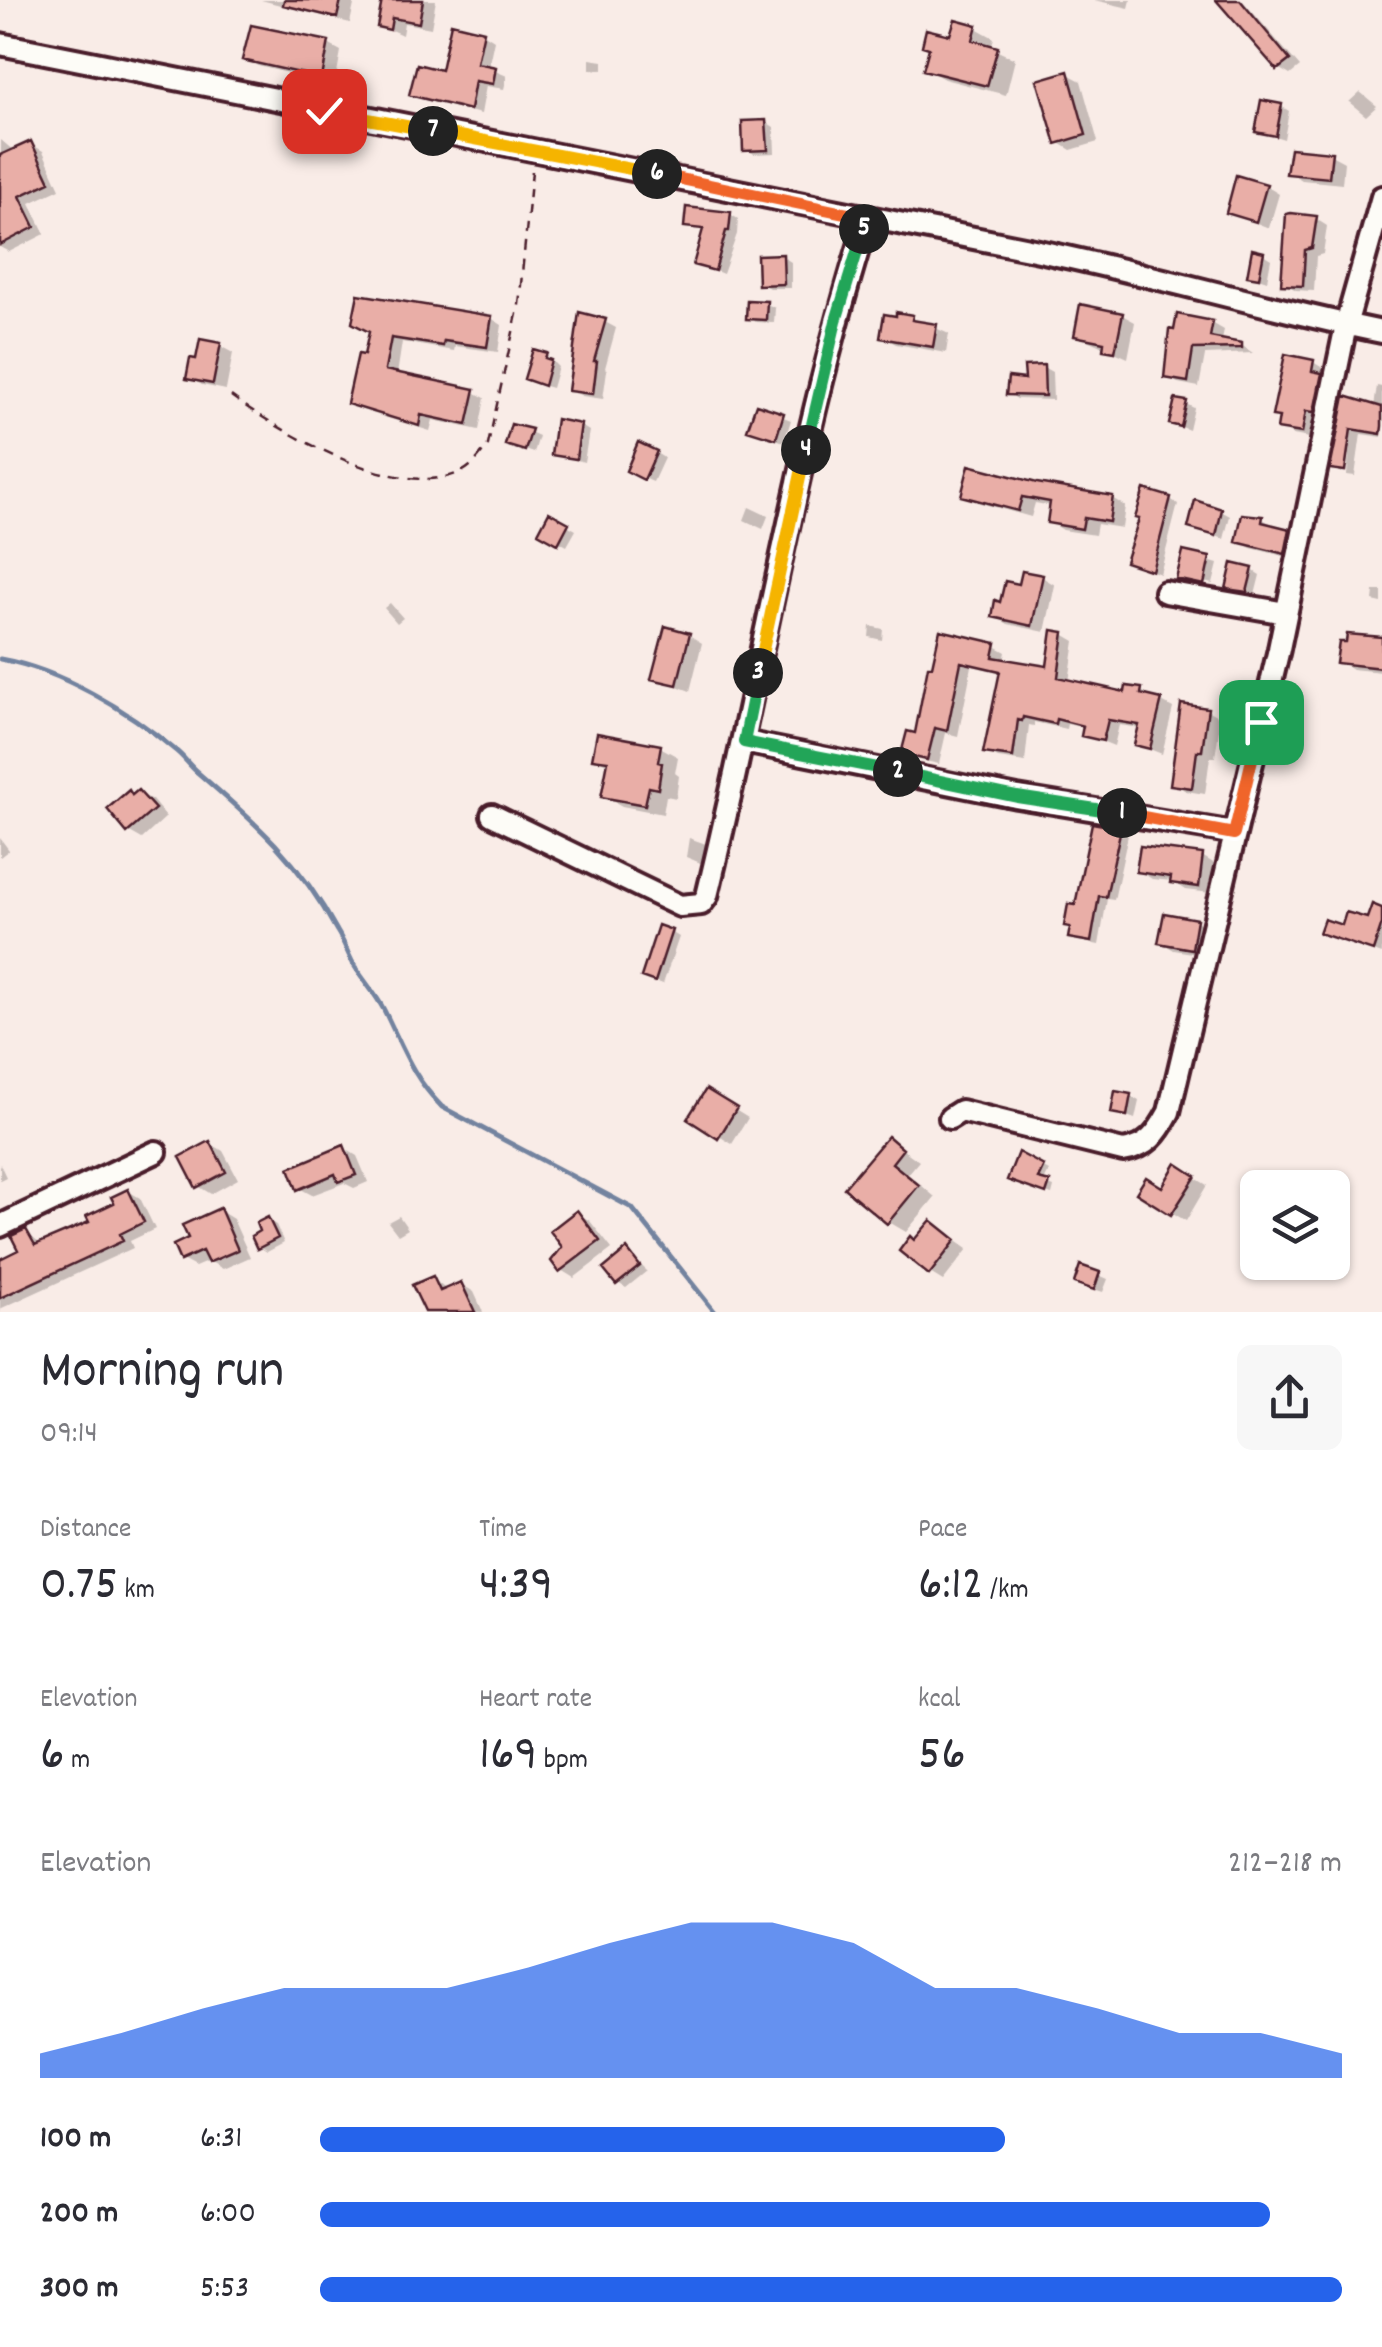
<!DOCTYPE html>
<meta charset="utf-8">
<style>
:root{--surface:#fff;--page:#f7f7f7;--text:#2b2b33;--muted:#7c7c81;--accent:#2563eb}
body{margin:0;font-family:Dekko,sans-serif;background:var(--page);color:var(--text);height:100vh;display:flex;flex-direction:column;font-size:38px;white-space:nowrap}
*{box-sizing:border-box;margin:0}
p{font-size:32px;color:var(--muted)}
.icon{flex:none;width:55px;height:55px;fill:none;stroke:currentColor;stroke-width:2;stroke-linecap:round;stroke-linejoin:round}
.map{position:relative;height:1312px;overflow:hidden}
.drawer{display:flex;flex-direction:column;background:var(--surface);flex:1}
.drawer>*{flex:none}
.fabs{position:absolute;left:1240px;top:1170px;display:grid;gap:20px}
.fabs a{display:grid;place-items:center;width:110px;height:110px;border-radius:15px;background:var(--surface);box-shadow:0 2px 8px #0004;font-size:50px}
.pin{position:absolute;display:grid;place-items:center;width:85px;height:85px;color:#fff;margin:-42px;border-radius:20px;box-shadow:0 5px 15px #0006}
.km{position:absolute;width:50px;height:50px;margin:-25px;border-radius:50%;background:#222;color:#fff;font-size:28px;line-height:50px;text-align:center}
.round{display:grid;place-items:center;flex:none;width:105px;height:105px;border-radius:15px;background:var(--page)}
.overview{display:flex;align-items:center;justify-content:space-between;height:170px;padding:0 40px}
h1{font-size:55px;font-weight:600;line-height:75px}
.stats{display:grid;grid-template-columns:repeat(3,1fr);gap:15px;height:170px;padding:10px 40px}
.stats div{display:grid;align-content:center}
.stats b{font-size:50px;font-weight:600}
.stats small{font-size:28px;font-weight:400}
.stats p{font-size:28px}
.chart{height:280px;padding:20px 40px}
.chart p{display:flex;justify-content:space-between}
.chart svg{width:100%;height:180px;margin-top:10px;fill:var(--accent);opacity:.7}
ul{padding:0 40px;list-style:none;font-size:32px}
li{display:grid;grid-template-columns:160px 120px 1fr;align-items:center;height:75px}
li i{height:25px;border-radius:12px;background:var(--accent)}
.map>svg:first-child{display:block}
.shadow{fill:#0003}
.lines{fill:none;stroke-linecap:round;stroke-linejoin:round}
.stream{stroke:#73839f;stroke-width:5}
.building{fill:#e9aea7;stroke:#4a1f2b;stroke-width:2.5}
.minor-casing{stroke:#4a1f2b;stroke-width:28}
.path{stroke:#4a1f2b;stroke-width:2.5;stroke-dasharray:10 8;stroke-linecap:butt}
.minor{stroke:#fdfcf7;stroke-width:20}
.split-1-casing{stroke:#fff;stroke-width:20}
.split-2-casing{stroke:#fff;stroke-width:20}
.split-3-casing{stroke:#fff;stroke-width:20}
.split-4-casing{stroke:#fff;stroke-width:20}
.split-5-casing{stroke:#fff;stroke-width:20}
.split-6-casing{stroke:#fff;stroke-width:20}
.split-7-casing{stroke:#fff;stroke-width:20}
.split-8-casing{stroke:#fff;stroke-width:20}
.split-1{stroke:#f0652b;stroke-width:12}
.split-2{stroke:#22a559;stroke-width:12}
.split-3{stroke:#22a559;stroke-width:12}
.split-4{stroke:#f5b400;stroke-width:12}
.split-5{stroke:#22a559;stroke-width:12}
.split-6{stroke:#f0652b;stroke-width:12}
.split-7{stroke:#f5b400;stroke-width:12}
.split-8{stroke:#f5b400;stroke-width:12}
</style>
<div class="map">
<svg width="1382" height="1312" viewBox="0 0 1382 1312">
<rect width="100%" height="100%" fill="#f9ece7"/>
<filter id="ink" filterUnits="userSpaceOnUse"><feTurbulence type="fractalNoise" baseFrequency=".01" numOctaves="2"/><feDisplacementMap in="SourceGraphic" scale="20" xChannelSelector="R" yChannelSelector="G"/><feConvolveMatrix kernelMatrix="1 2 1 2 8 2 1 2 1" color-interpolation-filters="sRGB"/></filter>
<g filter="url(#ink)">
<path class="shadow" d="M 261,0 L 355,0 L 350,23 Z
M 384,0 L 436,0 L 431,28 L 404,23 L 402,35 L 380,25 Z
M 1094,0 L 1131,0 L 1129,8 Z
M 1219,0 L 1242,0 L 1300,67 L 1290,75 L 1278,68 Z
M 976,28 L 994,38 L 991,48 L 1015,59 L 1006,95 L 944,79 L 926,69 L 952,38 Z
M 483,33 L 494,40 L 488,68 L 507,76 L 504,89 L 486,86 L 481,114 L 424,100 L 412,93 L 442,73 Z
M 328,44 L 341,51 L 335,84 L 258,66 L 245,59 Z
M 590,59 L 603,61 L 603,70 L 590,69 Z
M 1068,74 L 1081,81 L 1098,142 L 1071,150 L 1058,142 Z
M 1360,92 L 1377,106 L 1366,116 L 1349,102 Z
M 1281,106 L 1289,111 L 1284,139 L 1258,131 Z
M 766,122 L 774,127 L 775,153 L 754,154 L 746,149 Z
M 1,140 L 15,152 L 31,144 L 43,151 L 60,189 L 30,203 L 45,234 L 9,252 L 0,247 Z
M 1331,155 L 1344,162 L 1342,184 L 1302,180 L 1289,172 Z
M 1266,186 L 1279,194 L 1269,228 L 1229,212 Z
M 730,214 L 738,219 L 737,234 L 723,274 L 696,263 L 705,231 L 686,225 Z
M 1316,219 L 1327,226 L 1323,254 L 1316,256 L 1314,291 L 1296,290 L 1284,283 Z
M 1263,254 L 1271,259 L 1267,281 L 1249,275 Z
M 783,257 L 791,262 L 791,288 L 769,288 L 760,283 Z
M 767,304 L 775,308 L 774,323 L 756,322 L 748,317 Z
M 1122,315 L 1135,322 L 1128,358 L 1076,335 Z
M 886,316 L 913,318 L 949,334 L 946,353 L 896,344 L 883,337 Z
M 491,318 L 502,325 L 498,352 L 455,346 L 454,351 L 402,342 L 397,375 L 474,392 L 485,398 L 479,430 L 433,420 L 430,431 L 362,410 L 350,403 L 372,331 Z
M 605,322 L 616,328 L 605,368 L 607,370 L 603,399 L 582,396 L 571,390 Z
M 1212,323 L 1224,330 L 1222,341 L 1241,345 L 1253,353 L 1205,355 L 1199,387 L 1178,383 L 1166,377 Z
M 220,346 L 233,353 L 226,390 L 202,385 L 189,378 L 198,362 Z
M 546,355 L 558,367 L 552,388 L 535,383 Z
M 1313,362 L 1326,370 L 1315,439 L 1293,435 L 1280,428 L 1281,419 L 1274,415 Z
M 1043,367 L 1052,372 L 1053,400 L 1017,399 L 1009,394 Z
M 1377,386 L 1382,387 L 1382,437 L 1361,434 L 1355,476 L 1347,475 L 1349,455 L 1346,455 L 1342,473 L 1333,468 L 1347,400 L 1374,407 Z
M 1186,404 L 1194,408 L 1189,430 L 1172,423 Z
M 758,407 L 791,420 L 784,442 L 758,433 Z
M 581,426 L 589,431 L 584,462 L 553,453 Z
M 530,432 L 539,436 L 534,453 L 508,444 Z
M 656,453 L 664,458 L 653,482 L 637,475 Z
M 1036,486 L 1112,498 L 1125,506 L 1122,528 L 1097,524 L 1095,535 L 1063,530 L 1050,522 L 1052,506 L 1035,503 L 1031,517 L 977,502 L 964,495 Z
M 1170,499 L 1178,504 L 1160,574 L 1128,561 L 1142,519 Z
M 749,507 L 768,516 L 763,529 L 744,520 Z
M 1221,511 L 1230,516 L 1224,539 L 1191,527 Z
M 550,516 L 576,530 L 567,546 L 541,532 Z
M 1262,519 L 1300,538 L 1296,559 L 1251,548 L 1239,541 Z
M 1184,554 L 1218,564 L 1213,584 L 1184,578 Z
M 1252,570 L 1260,575 L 1255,595 L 1229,587 Z
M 1042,577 L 1055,585 L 1045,632 L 1008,624 L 995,616 L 1021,587 Z
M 1374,591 L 1382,591 L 1382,603 L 1373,601 Z
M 390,603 L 403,618 L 397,623 L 384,608 Z
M 870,626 L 883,629 L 882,640 L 869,637 Z
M 1063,634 L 1075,641 L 1069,682 L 1127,695 L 1141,691 L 1173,708 L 1162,754 L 1137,744 L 1141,728 L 1119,725 L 1114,746 L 1084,734 L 1085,728 L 1067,724 L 1066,729 L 1034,722 L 1034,726 L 1029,725 L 1025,762 L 998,758 L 986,752 L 1002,673 L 972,666 L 958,736 L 946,733 L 939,764 L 916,759 L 904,752 L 917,736 L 930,669 L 995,646 L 1006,652 L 1004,661 L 1049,669 Z
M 689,635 L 702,643 L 690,691 L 654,677 Z
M 1382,640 L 1382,672 L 1352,669 L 1339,661 Z
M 1207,710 L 1221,718 L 1215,757 L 1210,757 L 1205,794 L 1186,791 L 1173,783 Z
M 660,747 L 678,757 L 675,773 L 679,776 L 676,798 L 666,796 L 663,814 L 622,806 L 604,796 L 609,766 L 595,757 Z
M 139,793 L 152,800 L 166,817 L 142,839 L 128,831 L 134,796 Z
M 1120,831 L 1128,835 L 1114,900 L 1107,899 L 1099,945 L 1079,941 L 1071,936 L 1077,908 Z
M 0,838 L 9,850 L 0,857 Z
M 689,838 L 706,844 L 703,864 L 686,857 Z
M 1202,856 L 1215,864 L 1211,893 L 1186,890 L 1172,881 L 1152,879 L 1139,871 Z
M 1382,910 L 1382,954 L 1322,932 L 1368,922 Z
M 1196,921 L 1209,929 L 1205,955 L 1174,950 L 1161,942 Z
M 671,932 L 679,937 L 663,984 L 652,980 Z
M 706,1092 L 748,1118 L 732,1144 L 690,1118 Z
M 1130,1096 L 1139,1101 L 1135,1119 L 1113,1111 Z
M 888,1139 L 919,1161 L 908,1174 L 935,1197 L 906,1232 L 889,1222 Z
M 210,1143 L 223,1151 L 238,1179 L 211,1194 L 198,1186 Z
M 344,1148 L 357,1156 L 368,1182 L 354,1188 L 344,1183 L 312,1195 L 299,1188 Z
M 1019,1155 L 1049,1171 L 1043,1183 L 1054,1187 L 1052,1195 L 1016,1182 Z
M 0,1164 L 6,1177 L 0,1180 Z
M 1177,1167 L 1207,1185 L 1186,1221 L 1140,1193 L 1163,1190 Z
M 128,1191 L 140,1198 L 155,1229 L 130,1241 L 133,1248 L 2,1308 L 0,1312 L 0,1262 L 22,1252 L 26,1232 L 41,1245 L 92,1224 Z
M 220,1211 L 233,1219 L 250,1257 L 223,1269 L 209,1261 L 195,1267 L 182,1260 L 191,1239 Z
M 577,1213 L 590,1221 L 612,1249 L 574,1278 L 561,1270 Z
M 399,1216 L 408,1229 L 398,1235 L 388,1222 Z
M 267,1220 L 276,1225 L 284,1243 L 267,1252 L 259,1247 Z
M 931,1223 L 968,1249 L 943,1281 L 930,1273 L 916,1243 Z
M 627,1252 L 647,1271 L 626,1288 L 618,1283 Z
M 1082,1268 L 1108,1279 L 1103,1292 L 1085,1286 Z
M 433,1279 L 448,1291 L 461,1284 L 474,1292 L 483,1312 L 427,1312 Z"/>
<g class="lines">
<path class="stream" d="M 0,659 C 61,670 128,710 175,750 C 183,756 189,765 197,772 C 256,823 299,860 337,931 C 344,942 348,954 354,965 C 363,980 376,994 384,1010 C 403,1048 411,1075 442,1107 L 632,1208 L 715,1312"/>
</g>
<path class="building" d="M 284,0 L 341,0 L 337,18 L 283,5 Z
M 382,0 L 423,0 L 419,23 L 392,18 L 390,30 L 377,27 Z
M 1216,0 L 1240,0 L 1290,60 L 1277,70 Z
M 955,19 L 977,25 L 973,40 L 998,47 L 987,86 L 923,70 L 929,48 L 922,46 L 926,29 L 950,35 Z
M 451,23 L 484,31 L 477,63 L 496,67 L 493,84 L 475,81 L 470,110 L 409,95 L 417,64 L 441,70 Z
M 251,25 L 329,41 L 322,78 L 242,60 Z
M 1068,71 L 1086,135 L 1056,144 L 1037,80 Z
M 1261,100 L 1282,104 L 1276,136 L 1255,132 Z
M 766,120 L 768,150 L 743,151 L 742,121 Z
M 31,141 L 50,182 L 20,196 L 35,227 L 0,245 L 0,155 Z
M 1290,148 L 1332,152 L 1329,178 L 1286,174 Z
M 1236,175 L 1267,184 L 1256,222 L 1226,213 Z
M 686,207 L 731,212 L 729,231 L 726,231 L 715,271 L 693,265 L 703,229 L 684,227 Z
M 1291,213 L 1317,216 L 1312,248 L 1305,250 L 1303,286 L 1281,285 L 1286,214 Z
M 1252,249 L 1264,252 L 1259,278 L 1247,276 Z
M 783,254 L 784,284 L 758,285 L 757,255 Z
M 358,294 L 492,316 L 487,347 L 444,341 L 443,346 L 391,338 L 385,370 L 475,389 L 467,425 L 421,415 L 419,426 L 347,404 L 358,354 L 364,355 L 369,332 L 352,323 Z
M 747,300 L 767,301 L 766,320 L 746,319 Z
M 1080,304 L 1123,313 L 1115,352 L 1103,350 L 1104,342 L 1074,336 Z
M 579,312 L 606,319 L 594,361 L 597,361 L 593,394 L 568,391 Z
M 896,312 L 913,315 L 912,320 L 937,324 L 933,347 L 880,338 L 884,314 L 896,316 Z
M 1177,314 L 1213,321 L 1210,337 L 1242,343 L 1242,348 L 1193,349 L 1188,382 L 1164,378 L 1169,329 L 1174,330 Z
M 200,339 L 221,343 L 213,384 L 186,379 L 190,358 L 196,359 Z
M 533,349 L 547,353 L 545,358 L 551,360 L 544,386 L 524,379 Z
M 1285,354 L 1314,360 L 1312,371 L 1322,373 L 1314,412 L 1306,411 L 1302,433 L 1277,429 L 1279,417 L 1272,416 Z
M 1044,365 L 1045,396 L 1006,395 L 1008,377 L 1025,379 L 1024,366 Z
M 1345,396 L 1382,407 L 1382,426 L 1381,434 L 1351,429 L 1345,471 L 1330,469 Z
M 1175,399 L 1187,401 L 1181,427 L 1169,424 Z
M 756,404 L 784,413 L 776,439 L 747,430 Z
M 556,419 L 581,424 L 576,459 L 551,455 Z
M 511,424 L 532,429 L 525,451 L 505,445 Z
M 638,442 L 657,451 L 644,480 L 626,471 Z
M 969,465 L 1037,483 L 1113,496 L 1109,522 L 1084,518 L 1082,529 L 1047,523 L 1050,502 L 1022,497 L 1018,511 L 961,496 Z
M 1144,489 L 1171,497 L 1152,571 L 1125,562 L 1139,519 L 1135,518 Z
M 1195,500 L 1222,509 L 1216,536 L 1188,528 Z
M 549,512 L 569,523 L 558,544 L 538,533 Z
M 1242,514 L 1263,516 L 1262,522 L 1290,529 L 1285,554 L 1236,542 Z
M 1183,551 L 1210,557 L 1204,585 L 1176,579 Z
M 1232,563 L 1253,568 L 1247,592 L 1226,589 Z
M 1022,571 L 1043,575 L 1032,626 L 992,617 L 995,600 L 1000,602 L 1005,581 L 1019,584 Z
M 665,626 L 690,633 L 677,685 L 651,679 Z
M 940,630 L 996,643 L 993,657 L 1047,666 L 1052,630 L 1064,632 L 1058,677 L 1125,692 L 1126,686 L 1142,688 L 1141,694 L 1162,699 L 1150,749 L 1134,745 L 1139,725 L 1108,720 L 1103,741 L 1081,736 L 1083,726 L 1056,719 L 1055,724 L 1023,717 L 1022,721 L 1018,720 L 1013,757 L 983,753 L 1000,671 L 961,662 L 947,731 L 935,728 L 927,760 L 901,754 L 907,731 L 915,733 L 928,666 L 932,666 Z
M 1347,634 L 1382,637 L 1382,668 L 1336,663 L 1339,642 L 1346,642 Z
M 1181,704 L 1208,708 L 1202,751 L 1197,751 L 1192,788 L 1170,785 Z
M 597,733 L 661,745 L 658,762 L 662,763 L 658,789 L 649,787 L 645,805 L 601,797 L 608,761 L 592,759 Z
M 129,790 L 132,795 L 138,790 L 155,809 L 127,833 L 107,809 Z
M 1092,823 L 1121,828 L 1106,897 L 1099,896 L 1091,942 L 1068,938 L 1070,927 L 1064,926 L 1068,904 L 1075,905 Z
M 1140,846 L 1203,854 L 1199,887 L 1170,883 L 1171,877 L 1136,872 Z
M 1372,904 L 1382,908 L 1382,924 L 1373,951 L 1319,933 L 1324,919 L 1342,925 L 1346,912 L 1367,918 Z
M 1164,913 L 1197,919 L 1192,949 L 1158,943 Z
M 658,925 L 672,930 L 655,982 L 641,977 Z
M 706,1089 L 737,1108 L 718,1139 L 687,1119 Z
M 1115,1091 L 1131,1094 L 1127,1116 L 1111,1113 Z
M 888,1136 L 903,1149 L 892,1163 L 919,1185 L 887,1224 L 844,1188 Z
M 210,1141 L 226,1172 L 196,1188 L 180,1157 Z
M 344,1145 L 356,1175 L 338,1182 L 335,1174 L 297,1190 L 289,1168 Z
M 1018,1152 L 1044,1166 L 1038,1179 L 1050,1182 L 1046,1194 L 1007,1180 Z
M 1176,1163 L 1196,1176 L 1171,1215 L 1136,1193 L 1146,1177 L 1162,1187 Z
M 128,1189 L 144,1222 L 120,1234 L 123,1241 L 0,1298 L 0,1259 L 18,1250 L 11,1236 L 26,1229 L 35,1245 L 89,1222 L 86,1216 L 114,1203 L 111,1197 Z
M 220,1208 L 238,1250 L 208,1263 L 202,1251 L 180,1261 L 173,1245 L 188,1238 L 182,1225 Z
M 577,1210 L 600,1241 L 559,1272 L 551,1261 L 562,1247 L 550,1231 Z
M 268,1217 L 278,1238 L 257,1249 L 251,1236 L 259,1231 L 256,1223 Z
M 931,1220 L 956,1240 L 929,1275 L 899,1251 L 910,1236 L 914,1240 Z
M 627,1249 L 640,1266 L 616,1285 L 603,1269 Z
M 1080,1265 L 1100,1272 L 1094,1290 L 1074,1283 Z
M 433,1276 L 440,1291 L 461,1282 L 475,1312 L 425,1312 L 412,1285 Z"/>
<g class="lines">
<g class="minor-casing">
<path id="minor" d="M 0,44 C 343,115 687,178 1029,249 C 1148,273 1264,308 1382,332
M 1165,592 L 1286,613
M 744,742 L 1017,797 L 1235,833
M 492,815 L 680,906 L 701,904 L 707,896 C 762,670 798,439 868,217
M 950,1118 L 961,1111 L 1123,1151 C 1148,1147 1157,1134 1169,1112 L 1279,649 L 1346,325 L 1382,197
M 0,1226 L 156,1152"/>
</g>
<path class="path" d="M 231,396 C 281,432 398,501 461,472 C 473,466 480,456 488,445 L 519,305 L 532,171"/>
<use href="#minor" class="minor"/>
</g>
</g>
<g class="lines" filter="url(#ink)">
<g class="split-1-casing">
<path id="split-1" d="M 1122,813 L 1234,834 L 1261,722"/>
</g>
<g class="split-2-casing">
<path id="split-2" d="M 898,772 L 1017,797 L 1122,813"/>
</g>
<g class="split-3-casing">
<path id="split-3" d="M 758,673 L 744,742 L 898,772"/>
</g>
<g class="split-4-casing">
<path id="split-4" d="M 758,673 L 806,450"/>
</g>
<g class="split-5-casing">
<path id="split-5" d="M 806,450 L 836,321 L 864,229"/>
</g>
<g class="split-6-casing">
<path id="split-6" d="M 657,174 L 868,218 L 864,229"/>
</g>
<g class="split-7-casing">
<path id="split-7" d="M 433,131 L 657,174"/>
</g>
<g class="split-8-casing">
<path id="split-8" d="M 324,111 L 433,131"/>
</g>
<use href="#split-1" class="split-1"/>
<use href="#split-2" class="split-2"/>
<use href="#split-3" class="split-3"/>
<use href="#split-4" class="split-4"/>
<use href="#split-5" class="split-5"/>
<use href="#split-6" class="split-6"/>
<use href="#split-7" class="split-7"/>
<use href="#split-8" class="split-8"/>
</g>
</svg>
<div class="fabs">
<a><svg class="icon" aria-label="layers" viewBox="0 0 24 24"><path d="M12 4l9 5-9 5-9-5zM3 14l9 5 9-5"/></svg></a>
</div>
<div class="pin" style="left:1261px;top:722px;background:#1e9e55"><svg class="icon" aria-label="arrive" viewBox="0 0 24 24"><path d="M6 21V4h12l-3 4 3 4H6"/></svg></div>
<div class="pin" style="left:324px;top:111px;background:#d93025"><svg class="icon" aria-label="check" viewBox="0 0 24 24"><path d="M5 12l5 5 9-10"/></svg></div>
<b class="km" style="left:1122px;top:813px">1</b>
<b class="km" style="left:898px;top:772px">2</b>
<b class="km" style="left:758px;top:673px">3</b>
<b class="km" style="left:806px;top:450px">4</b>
<b class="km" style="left:864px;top:229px">5</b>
<b class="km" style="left:657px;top:174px">6</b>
<b class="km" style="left:433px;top:131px">7</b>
</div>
<section class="drawer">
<div class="overview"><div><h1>Morning run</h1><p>09:14</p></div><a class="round"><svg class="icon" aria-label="share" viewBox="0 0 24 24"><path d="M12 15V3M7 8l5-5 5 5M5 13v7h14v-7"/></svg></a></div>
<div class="stats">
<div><p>Distance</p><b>0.75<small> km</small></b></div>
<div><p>Time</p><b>4:39</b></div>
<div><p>Pace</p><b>6:12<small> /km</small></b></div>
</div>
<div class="stats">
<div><p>Elevation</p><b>6<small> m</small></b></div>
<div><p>Heart rate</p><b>169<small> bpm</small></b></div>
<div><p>kcal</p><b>56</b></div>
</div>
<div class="chart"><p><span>Elevation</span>212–218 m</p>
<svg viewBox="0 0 160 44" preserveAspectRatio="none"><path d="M0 44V38L10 33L20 27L30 22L40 22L50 22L60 17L70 11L80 6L90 6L100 11L110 22L120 22L130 27L140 33L150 33L160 38V44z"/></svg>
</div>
<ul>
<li><b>100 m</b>6:31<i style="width:67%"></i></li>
<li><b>200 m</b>6:00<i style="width:93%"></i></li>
<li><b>300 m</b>5:53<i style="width:100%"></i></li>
</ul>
</section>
